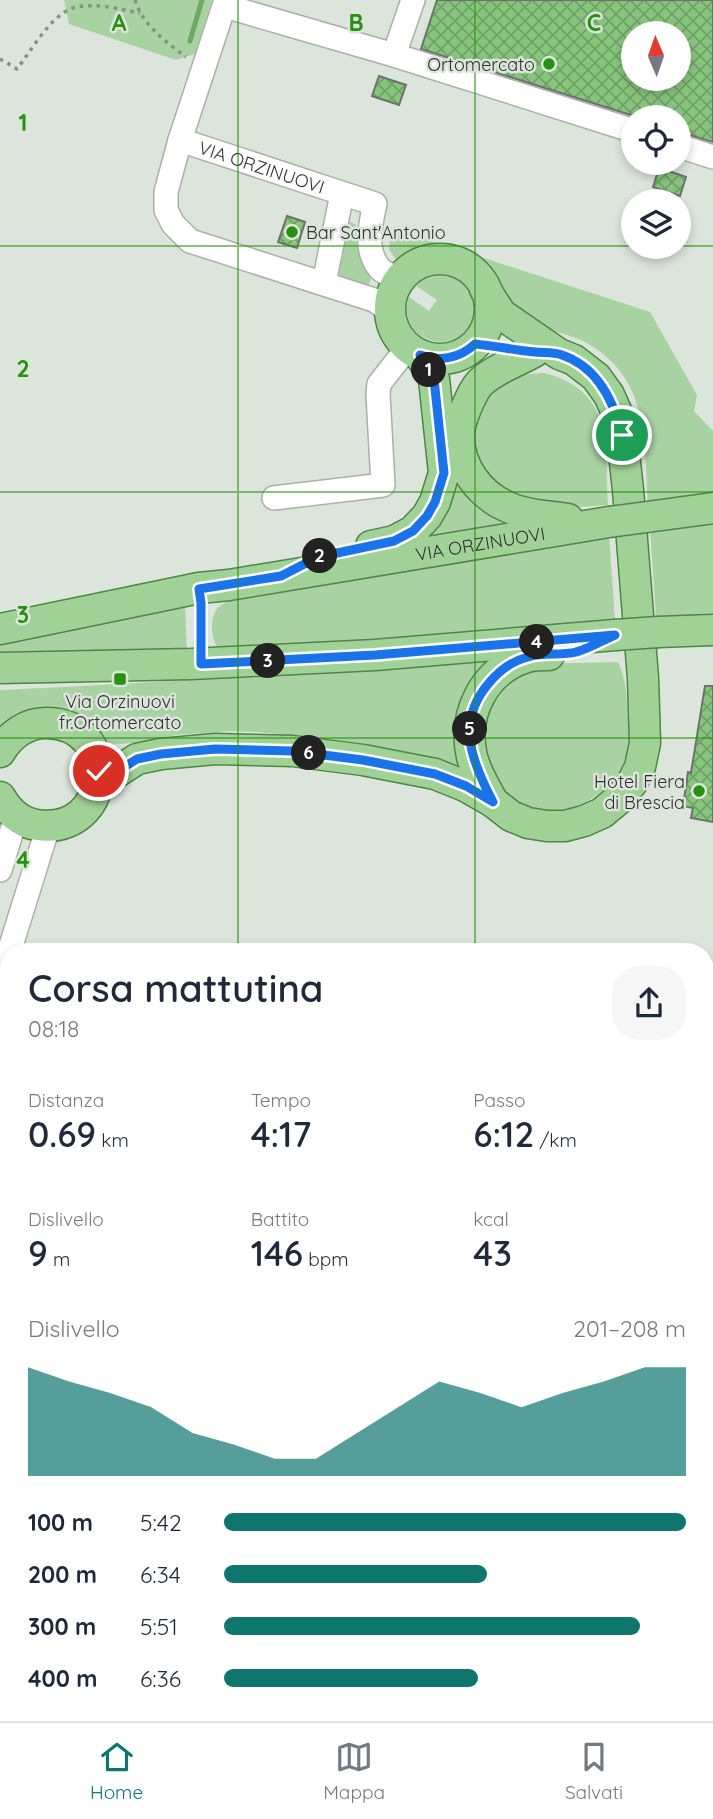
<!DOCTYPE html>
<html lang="it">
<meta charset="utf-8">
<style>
:root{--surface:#fff;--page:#f6f6f7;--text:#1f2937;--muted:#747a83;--line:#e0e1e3;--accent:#0f766e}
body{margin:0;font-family:Quicksand,sans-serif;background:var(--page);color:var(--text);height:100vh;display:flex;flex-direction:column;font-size:26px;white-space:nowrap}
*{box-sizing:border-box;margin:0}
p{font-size:23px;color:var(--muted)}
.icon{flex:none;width:38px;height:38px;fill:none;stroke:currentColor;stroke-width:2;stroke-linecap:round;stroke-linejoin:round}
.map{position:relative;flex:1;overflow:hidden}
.details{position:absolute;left:0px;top:943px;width:714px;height:779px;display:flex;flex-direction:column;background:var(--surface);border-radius:28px 28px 0 0;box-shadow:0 4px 10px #0003}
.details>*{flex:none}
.needle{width:46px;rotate:358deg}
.tools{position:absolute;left:621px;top:21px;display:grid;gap:14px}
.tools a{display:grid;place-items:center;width:70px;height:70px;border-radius:50%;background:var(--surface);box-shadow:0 4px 10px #0003;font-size:35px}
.pin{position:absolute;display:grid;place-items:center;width:60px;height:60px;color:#fff;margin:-30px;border:4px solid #fff;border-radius:50%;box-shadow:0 2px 7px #0007}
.km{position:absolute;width:35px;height:35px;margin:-18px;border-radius:50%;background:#222;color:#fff;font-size:19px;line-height:35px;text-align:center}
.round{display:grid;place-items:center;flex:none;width:74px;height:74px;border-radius:28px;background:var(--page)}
.head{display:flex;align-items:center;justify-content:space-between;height:119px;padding:0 28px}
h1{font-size:38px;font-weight:600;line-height:52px}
.figures{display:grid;grid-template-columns:repeat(3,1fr);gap:10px;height:119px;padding:7px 28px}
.figures div{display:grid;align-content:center}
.figures b{font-size:35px;font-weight:600}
.figures small{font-size:19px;font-weight:400}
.figures p{font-size:19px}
.chart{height:196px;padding:14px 28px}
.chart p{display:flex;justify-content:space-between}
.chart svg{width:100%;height:126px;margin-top:7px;fill:var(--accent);opacity:.7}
ul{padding:0 28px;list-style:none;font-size:23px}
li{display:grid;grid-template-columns:112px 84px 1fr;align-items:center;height:52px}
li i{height:18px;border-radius:9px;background:var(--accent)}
.dock{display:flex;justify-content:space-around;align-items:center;height:98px;border-top:2px solid var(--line);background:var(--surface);font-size:19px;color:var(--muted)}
.dock a{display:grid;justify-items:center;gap:4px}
.dock .selected{color:var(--accent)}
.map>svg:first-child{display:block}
.green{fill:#a9d2a2}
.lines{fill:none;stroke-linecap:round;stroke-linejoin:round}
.stream{stroke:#6da962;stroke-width:5}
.building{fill:url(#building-cross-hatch);stroke:#6b736a;stroke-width:2;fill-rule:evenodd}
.minor-casing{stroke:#a9b1a7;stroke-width:26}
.major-casing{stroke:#4e8645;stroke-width:33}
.path{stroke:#898f88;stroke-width:3.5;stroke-dasharray:3.5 5;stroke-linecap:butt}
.minor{stroke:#fff;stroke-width:23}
.major{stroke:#a0d197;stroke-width:30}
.major-bridge-casing{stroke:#4e8645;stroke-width:33;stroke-linecap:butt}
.major-bridge{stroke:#a0d197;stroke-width:30}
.route-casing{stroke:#fff;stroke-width:14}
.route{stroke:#1a73e8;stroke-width:9}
.grid{fill:none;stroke:#299011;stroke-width:2;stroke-opacity:0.55}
.poi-dot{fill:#299011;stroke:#dce5db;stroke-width:2.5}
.labels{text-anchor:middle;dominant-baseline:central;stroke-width:5;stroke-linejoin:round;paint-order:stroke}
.poi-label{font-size:18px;fill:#2e312d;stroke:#dce5db;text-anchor:end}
.street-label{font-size:18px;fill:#2e312d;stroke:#dce5db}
.grid-label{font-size:23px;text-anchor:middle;font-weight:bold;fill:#299011;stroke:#dce5db;stroke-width:5;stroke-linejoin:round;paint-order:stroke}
</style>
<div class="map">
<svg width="713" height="1721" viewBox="0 0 713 1721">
<defs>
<pattern id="building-cross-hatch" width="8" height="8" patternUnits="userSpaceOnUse" patternTransform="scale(1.75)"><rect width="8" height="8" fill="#87c57d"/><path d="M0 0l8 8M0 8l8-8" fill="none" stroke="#6fa167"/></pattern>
</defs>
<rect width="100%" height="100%" fill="#dce5db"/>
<path class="green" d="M 64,0 L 212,0 L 195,54 L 176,60 L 69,24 Z
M 351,222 L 356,225 L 371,275 L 370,283 L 364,288 L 336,277 L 345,223 Z
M 404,232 L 650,312 L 697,395 L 694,411 L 713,431 L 713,496 L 648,504 C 644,440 650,376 583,341 C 567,333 529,327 518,316 C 513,312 510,305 506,299 C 489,276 470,253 439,252 C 424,252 412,261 398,262 L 389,250 L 390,240 L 393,233 Z
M 434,276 C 447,274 459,278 468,290 C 473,297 475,307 473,316 C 464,360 394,344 409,297 L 429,311 L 437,300 L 416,286 L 423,280 Z
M 544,373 C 615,391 605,446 608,505 L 540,510 L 490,490 L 469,443 L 481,401 L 507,379 L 528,374 Z
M 449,468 C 465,501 473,509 506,525 L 420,539 Z
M 713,520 L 713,616 L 656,617 L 650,529 Z
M 609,534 L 615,620 L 278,650 L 218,649 C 212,639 209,622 216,610 C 219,606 225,603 229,600 Z
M 185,607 L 187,651 L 0,657 L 0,638 Z
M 511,654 L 488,669 L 468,774 L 396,752 L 294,736 L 258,732 L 229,731 L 176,735 L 133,743 L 118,744 L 106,743 L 94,738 L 0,736 L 0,690 C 171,682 341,672 511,654 Z
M 618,662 C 626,680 626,689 627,708 C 628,724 632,742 626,757 C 605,813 530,832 493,780 C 490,776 486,771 484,766 C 480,758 484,715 485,702 L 531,664 Z"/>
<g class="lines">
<path class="stream" d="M 190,41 L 202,0"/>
</g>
<path class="building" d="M 437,0 L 713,0 L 713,142 L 679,132 L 679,117 L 637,117 L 421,49 ZM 634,33 L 679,33 L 679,79 L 634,79 Z
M 379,76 L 406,85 L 399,105 L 372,96 Z
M 659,168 L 686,177 L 680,196 L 653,187 Z
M 287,216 L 305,222 L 297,248 L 278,242 Z
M 705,686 L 713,686 L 713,822 L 691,818 L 693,808 L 683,806 L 688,772 L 691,773 Z"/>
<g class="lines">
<g class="minor-casing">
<g id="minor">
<path d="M 226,0 L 180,140 L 166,192 L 166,210 L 173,224 L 190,241 L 374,300 L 390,311"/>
<path d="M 225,6 L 394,55 L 634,131"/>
<path d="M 394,55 L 413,0"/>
<path id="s1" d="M 180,140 L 375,204 C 370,226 364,250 380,269 C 385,274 394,276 400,279"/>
<path d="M 679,146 L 713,157"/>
<path d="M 324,283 L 342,194"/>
<path d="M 274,498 L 383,485 L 378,394 L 379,384 L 408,347"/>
<path d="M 0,870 L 16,817"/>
<path d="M 9,952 L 48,827"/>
<path d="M 0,982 L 9,954"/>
<path d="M 0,1592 L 9,1587"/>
<path d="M 0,1617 L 9,1620"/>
<path d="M 0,1668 L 9,1671"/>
<path d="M 155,1713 L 181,1721"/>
<path d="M 210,1713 L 236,1721"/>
<path d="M 313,1713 L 338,1721"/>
<path d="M 423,1713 L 436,1721"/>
<path d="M 15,1721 L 18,1713"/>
<path d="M 60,1721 L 63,1713"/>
<path d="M 105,1721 L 107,1713"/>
</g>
</g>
<g class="major-casing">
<g id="major">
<circle cx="440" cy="309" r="50"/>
<path d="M 534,352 C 516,362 492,370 479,384 C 473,391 470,400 466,408 C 463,416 459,425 459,434 C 458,467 480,496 510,508 C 528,516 549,516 568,519"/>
<path d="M 647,517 L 713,508"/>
<path d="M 371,546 L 394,541 L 413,531 L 427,516 L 435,502 L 444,473 L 434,379 L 420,355"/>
<path id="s2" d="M 0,629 L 199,588 L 229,585 L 609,522"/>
<path d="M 658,632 L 713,630"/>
<path d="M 0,668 L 191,664 L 375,655 L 615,635"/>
<path d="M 0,752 C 10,735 27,722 48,723 C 121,725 112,836 37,825 C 21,823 8,811 0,797"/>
<path d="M 98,784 L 137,759 L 161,754 L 215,749 L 292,751 L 363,760 L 435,774 L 465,786 L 493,802 L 511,816 L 528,823 L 547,826 L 565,826 L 584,821 L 602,813 L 620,798 L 632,783 L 640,767 L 645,743 L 643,678 L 628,490 L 622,435 L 617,413 L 609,395 L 596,377 L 574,360 L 559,354 L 501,314 L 485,289"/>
<path d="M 493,802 C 485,787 476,773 472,757 C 462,714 484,670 527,657 C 534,655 542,655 549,655"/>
</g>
</g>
<path class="path" d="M 135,0 C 142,24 167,43 186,57
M 0,59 L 17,69 C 31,51 51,15 73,8 C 94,2 119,9 140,13
M 200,642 L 201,611"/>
<use href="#minor" class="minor"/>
<use href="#major" class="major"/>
<g class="major-bridge-casing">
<path id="major-bridge" d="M 609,522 L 647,517
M 615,635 L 658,632"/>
</g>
<use href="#major-bridge" class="major-bridge"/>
</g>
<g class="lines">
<g class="route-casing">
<path id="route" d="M 99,771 L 99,783 L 137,759 L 161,754 L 215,749 L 292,751 L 363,760 L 435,774 L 466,786 L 493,802 C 472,762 455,722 489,683 C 499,671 512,661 528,657 C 543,652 561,656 576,652 C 589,649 603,640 615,635 L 375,655 L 201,664 L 201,603 L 199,589 L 281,576 L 318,557 L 394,541 L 413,531 L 427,516 L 435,502 L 444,473 L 434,379 L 420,355 C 440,362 460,358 475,344 C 495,346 515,350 535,352 C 544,353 554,352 562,355 C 598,367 614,402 622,435"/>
</g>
<use href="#route" class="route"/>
</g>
<path class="grid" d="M 238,0 L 238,952M 475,0 L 475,952M 0,246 L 634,246M 679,246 L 713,246M 0,492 L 713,492M 0,738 L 713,738M 0,983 L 9,983M 705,983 L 713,983M 0,1229 L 9,1229M 705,1229 L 713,1229M 0,1475 L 9,1475M 705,1475 L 713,1475M 238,1713 L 238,1721M 475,1713 L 475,1721"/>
<g class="poi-dot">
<circle cx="549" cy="64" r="7"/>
<circle cx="292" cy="232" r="7"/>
<rect x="113" y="672" width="14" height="14" rx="3.5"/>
<circle cx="699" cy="791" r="7"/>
</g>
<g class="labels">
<g class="poi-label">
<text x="535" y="64">Ortomercato</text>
<text x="306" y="232" text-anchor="start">Bar Sant'Antonio</text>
<text x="120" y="701" text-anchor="middle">Via Orzinuovi<tspan x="120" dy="21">fr.Ortomercato</tspan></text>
<text x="685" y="781">Hotel Fiera<tspan x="685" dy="21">di Brescia</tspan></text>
</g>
<g class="street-label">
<text stroke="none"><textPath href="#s1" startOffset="86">VIA ORZINUOVI</textPath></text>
<text stroke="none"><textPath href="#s2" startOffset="488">VIA ORZINUOVI</textPath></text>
</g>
</g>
<g class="grid-label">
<text x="119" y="31">A</text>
<text x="356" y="31">B</text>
<text x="594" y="31">C</text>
<text x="23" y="131">1</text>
<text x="23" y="377">2</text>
<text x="23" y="623">3</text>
<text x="23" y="868">4</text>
</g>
</svg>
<div class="tools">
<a><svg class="needle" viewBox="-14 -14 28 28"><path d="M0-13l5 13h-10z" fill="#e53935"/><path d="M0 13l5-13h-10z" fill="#747a83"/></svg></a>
<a><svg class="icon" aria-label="locate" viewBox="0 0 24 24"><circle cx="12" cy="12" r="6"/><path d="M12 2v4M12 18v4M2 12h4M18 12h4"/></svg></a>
<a><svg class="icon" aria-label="layers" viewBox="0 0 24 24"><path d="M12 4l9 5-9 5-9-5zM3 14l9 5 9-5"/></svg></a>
</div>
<div class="pin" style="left:622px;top:435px;background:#1e9e55"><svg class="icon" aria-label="arrive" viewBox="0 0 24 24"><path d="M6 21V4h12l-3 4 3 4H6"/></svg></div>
<div class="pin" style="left:99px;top:771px;background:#d93025"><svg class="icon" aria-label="check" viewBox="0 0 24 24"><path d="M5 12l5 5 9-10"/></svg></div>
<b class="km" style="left:429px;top:370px">1</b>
<b class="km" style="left:320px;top:556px">2</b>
<b class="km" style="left:268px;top:661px">3</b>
<b class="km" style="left:537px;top:642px">4</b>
<b class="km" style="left:470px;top:729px">5</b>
<b class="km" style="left:309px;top:753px">6</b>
<section class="details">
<div class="head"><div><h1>Corsa mattutina</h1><p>08:18</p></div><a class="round"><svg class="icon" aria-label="share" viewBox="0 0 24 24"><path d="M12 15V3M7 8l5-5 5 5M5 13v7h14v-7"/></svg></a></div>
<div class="figures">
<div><p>Distanza</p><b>0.69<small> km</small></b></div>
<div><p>Tempo</p><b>4:17</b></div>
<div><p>Passo</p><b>6:12<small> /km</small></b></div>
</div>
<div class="figures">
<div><p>Dislivello</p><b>9<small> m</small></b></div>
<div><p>Battito</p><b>146<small> bpm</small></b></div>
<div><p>kcal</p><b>43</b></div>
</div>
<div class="chart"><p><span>Dislivello</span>201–208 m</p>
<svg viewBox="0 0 160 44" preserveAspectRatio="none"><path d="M0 44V6L10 11L20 15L30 20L40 29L50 33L60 38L70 38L80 29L90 20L100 11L110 15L120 20L130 15L140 11L150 6L160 6V44z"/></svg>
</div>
<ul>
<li><b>100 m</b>5:42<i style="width:100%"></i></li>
<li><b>200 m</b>6:34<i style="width:57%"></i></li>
<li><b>300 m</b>5:51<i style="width:90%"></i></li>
<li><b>400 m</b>6:36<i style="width:55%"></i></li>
</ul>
</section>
</div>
<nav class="dock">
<a class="selected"><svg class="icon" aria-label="home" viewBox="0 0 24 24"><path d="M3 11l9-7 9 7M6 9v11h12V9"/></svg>Home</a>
<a><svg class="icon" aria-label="map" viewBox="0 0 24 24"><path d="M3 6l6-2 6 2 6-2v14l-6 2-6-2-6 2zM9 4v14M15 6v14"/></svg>Mappa</a>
<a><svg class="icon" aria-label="saved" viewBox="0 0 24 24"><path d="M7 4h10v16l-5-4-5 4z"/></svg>Salvati</a>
</nav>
